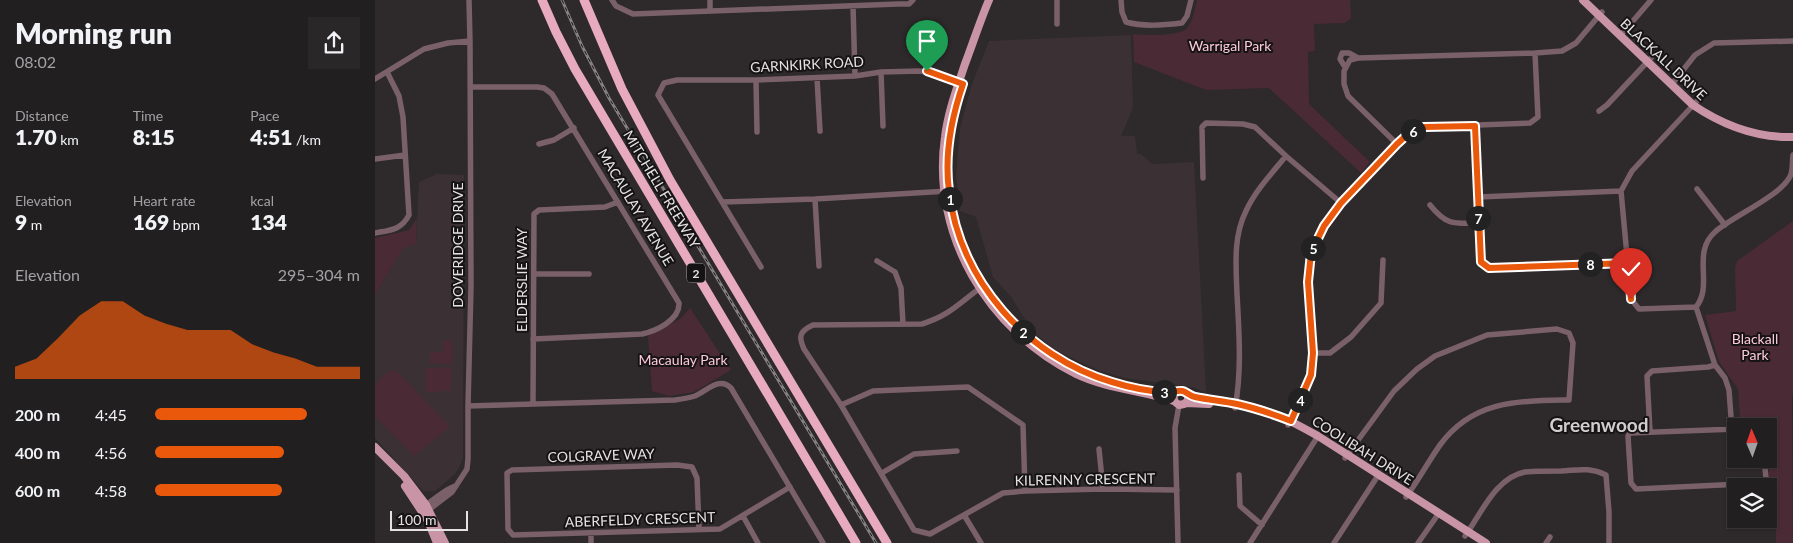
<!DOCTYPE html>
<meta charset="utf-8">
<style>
:root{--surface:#221f20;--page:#2a2729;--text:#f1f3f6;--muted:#a2a2a5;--line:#3f3d3e;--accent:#ea580c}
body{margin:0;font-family:Lato,sans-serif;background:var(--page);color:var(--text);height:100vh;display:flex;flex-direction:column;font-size:19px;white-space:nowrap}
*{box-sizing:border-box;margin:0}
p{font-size:16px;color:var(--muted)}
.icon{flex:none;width:28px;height:28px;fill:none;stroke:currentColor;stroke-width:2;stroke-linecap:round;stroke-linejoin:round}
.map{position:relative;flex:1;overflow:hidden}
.panel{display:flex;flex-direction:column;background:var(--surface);width:375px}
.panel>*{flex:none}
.needle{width:32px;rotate:358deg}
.buttons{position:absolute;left:1352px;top:418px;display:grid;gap:10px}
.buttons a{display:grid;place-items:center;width:50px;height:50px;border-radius:0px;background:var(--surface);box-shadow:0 1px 4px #0004,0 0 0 1px var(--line);font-size:25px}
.scale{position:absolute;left:15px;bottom:12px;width:78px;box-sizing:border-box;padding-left:5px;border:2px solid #e6e2e3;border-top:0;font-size:14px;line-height:18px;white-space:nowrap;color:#e6e2e3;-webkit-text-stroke:4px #151313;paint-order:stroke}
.pin{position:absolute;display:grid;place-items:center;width:42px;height:42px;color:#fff;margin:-51px -21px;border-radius:50% 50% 50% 0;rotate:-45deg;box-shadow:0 0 5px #0007}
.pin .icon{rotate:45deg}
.km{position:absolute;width:25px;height:25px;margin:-12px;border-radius:50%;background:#222;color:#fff;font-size:14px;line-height:25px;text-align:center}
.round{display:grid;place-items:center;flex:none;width:52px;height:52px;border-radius:0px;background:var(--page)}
.headline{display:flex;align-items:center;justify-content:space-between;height:85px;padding:0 15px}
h1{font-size:28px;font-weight:800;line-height:38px}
.figures{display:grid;grid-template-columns:repeat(3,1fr);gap:8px;height:85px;padding:5px 15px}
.figures div{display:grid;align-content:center}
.figures b{font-size:21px;font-weight:800}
.figures small{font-size:14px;font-weight:400}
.figures p{font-size:14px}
.chart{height:140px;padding:10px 15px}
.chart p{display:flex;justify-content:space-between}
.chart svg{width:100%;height:90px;margin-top:5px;fill:var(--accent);opacity:.7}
ul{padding:0 15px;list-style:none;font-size:16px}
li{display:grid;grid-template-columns:80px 60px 1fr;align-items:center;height:38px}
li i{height:12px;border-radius:6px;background:var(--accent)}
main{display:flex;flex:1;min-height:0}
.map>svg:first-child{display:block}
.built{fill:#3b3135}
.green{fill:#492a35}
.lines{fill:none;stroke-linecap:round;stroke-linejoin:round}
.minor{stroke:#7a6169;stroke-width:5.5}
.major{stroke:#c995a6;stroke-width:8}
.highway{stroke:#e8aabf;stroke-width:9}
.rail-casing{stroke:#868183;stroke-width:3}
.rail{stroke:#151313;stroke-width:1;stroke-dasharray:4;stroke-linecap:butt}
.route-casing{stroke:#fff;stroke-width:10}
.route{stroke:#ea580c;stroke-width:6}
.labels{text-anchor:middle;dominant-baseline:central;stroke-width:4;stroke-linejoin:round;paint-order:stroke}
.shield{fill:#151313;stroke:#a7a4a5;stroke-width:1}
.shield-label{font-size:12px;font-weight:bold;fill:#e6e2e3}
.park-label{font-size:14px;fill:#fec9da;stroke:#151313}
.street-label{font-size:14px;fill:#e6e2e3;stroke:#151313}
.district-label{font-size:19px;font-weight:bold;fill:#d2ccce;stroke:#151313}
</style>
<main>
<section class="panel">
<div class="headline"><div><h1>Morning run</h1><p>08:02</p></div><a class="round"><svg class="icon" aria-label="share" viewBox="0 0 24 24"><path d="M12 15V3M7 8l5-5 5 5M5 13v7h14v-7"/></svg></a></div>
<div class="figures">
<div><p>Distance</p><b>1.70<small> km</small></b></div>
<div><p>Time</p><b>8:15</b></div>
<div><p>Pace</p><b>4:51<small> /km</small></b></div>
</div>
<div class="figures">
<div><p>Elevation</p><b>9<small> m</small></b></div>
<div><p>Heart rate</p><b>169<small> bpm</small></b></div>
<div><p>kcal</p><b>134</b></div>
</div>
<div class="chart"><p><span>Elevation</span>295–304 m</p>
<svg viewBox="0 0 160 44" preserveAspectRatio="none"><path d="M0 44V38L10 34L20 24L30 13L40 6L50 6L60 13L70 17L80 20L90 20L100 20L110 27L120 31L130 34L140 38L150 38L160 38V44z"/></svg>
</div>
<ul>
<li><b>200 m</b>4:45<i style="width:74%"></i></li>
<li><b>400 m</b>4:56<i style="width:63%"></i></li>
<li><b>600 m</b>4:58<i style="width:62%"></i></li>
</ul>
</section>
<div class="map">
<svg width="1418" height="543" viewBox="0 0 1418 543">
<rect width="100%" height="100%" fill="#2e292b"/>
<path class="built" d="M 756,35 L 758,108 L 746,136 L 760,136 L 762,154 L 766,154 L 777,164 L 819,162 L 831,392 L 817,387 L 750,378 L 725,371 L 680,350 L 657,331 L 637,298 L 618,277 L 601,217 L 585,211 L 581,175 L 585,128 L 596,87 L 614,41 Z
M 62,174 L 89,175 L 88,457 L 85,466 L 80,474 L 60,491 L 48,491 L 0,438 L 0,295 L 28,247 L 41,244 L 44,182 Z"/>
<path class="green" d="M 822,0 L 975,0 L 976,18 L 970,23 L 939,24 L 940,51 L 933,52 L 934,104 L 995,162 L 986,173 L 894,88 L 831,90 L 759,62 L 758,34 C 770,35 806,37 813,27 C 818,19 820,9 822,0 Z
M 42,218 L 41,244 L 28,248 L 0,295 L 0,238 L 34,230 Z
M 1418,221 L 1418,394 L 1417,396 L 1418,543 L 1401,543 L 1401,527 L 1394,511 L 1394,426 L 1388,420 L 1365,421 L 1363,389 L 1344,362 L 1330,315 L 1361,311 L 1360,267 L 1362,261 Z
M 315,308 L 356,370 L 319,392 L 294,396 L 277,391 L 273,336 L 305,319 Z
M 74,340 L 78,344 L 77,364 L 55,363 L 55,352 L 68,352 L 68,341 Z
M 76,367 L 76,391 L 64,391 L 63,389 L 63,392 L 51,392 L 51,368 L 63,368 L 64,370 L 64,368 Z
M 15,370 L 23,372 L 75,427 L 39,456 L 0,416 L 0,384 Z"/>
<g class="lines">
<path class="minor" d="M 237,0 L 241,6 L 258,14 L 523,4 L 534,4 L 538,0
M 335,0 L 335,11
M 682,0 L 682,24
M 746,0 L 747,12 L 751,22 C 769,27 788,25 807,23 L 812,16 L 816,0
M 478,6 L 480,76
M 1246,35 L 1276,0
M 970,67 L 965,59 L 967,53 L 974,53 L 983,58
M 506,72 L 508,126
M 442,78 L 445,131
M 0,79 L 49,49 L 73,43 L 95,41
M 381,80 L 382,132
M 1297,84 L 1320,55 L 1339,43 L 1418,41
M 95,87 L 162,87 L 169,88 L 177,94 L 304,303 C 305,320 281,331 267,334 L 158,339
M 1322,101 L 1257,171 L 1246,191 L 1256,299 L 1264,309 L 1321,307 C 1339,285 1316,253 1340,232 C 1356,217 1410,194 1416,174 C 1418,168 1417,161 1418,155
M 1224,111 L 1232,105 L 1276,58
M 1101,126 L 1106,262 L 1114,268 L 1254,263
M 164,144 L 179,140 L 199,128
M 1022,144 L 973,96 L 969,84 L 969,71 L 975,60 L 983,58 L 1160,53 L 1187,51 L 1201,43 L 1227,12
M 0,159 L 30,155
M 828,178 L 827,127 L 831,123 L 868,124 L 880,127 L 911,156 L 966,203
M 1322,189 L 1350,225
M 1103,197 L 1246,191
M 440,199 L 444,266
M 347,202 L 440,199 L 573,191
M 1055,205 C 1071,225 1078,224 1104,223
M 0,233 C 16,230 26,230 34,215 L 28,117 L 24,96 L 12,72
M 502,261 L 520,272 L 526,288 L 528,324
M 386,267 L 283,95 L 289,83 L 302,80 L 381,80 L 480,76 L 506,72 L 544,71 L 560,73 L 588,84
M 159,274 L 214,274
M 608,286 C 585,302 576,315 547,324 L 438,325 C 425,331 423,336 429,349 L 466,405 L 539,530 L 555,534 L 628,493 L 650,491 L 728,489 L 802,490
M 1321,307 L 1340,365 L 1350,378 L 1354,390 L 1357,430
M 937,353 L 955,353 L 976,337 L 1006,303 L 1008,260
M 158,404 L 159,214 L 164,210 L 230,207 L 243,202
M 466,405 L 498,391 L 593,387 L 648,425 L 650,491
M 93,406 L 300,400 C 307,399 314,398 320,396 C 332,391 344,376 356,388 L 448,543
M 860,408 C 867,370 864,332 862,294 C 861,266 858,237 871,211 C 880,191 897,173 911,156
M 913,425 L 936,375 L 937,353 L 933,282 L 936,253 L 949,226 L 966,203 L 1022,144 L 1034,133 L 1049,127 L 1155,123 L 1163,117 L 1160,53
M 1361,429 L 1255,433 L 1253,436 L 1256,483 L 1261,489 L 1388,483 L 1391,478 L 1389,459
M 1275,432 L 1272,376 L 1277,371 L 1333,367 L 1340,365
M 724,449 L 728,489
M 970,458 L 1019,391 L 1042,369 L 1060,356 L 1112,335 L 1182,329 L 1194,333 L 1198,343 L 1194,400 C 1143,401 1098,400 1065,445 C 1053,462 1043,481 1031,497
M 507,473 L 539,454 L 582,451
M 864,475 L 865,506 L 887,525
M 49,506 C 60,500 68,490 80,486
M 51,512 L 77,492 L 92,469 L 93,459 L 93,406 L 96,286 L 95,41 L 94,0
M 589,515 L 606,543
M 368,516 L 383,543
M 324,529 L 322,478 L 317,467 L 302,465 L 137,470 L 132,473 L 133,529 L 138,535 L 345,529 L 415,487
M 216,534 L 216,543
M 1090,536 C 1106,514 1121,477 1150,472 C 1162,471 1174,471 1186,471 C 1204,470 1214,467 1231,475 L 1234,512 L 1234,543
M 803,543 L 800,428 L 804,405
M 875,543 L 943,436
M 959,543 L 1004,474
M 1043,543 L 1064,513
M 1171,543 L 1175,537"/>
<path class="major" d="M 614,0 C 605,21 598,43 590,64 C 582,88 573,112 570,137 C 556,235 613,330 701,374 C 732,389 767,390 799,401
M 1208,0 L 1318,105 C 1349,126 1381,138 1418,137
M 778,391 L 801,393
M 813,395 L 813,401 L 809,404 L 804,405 L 799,401 C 797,386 807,391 814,395 C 817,397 822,397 825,398 C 846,401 867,404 887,410 C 907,416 925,426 943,436 L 1111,543
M 811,403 L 834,404
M 0,447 L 29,476 L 51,505 L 70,543
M 30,486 L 53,521 L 62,543"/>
<path class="highway" d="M 167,0 L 181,32 L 200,69 L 481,543
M 209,0 L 247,89 L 295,180 L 512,543"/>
<g class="rail-casing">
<path id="rail" d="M 187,0 L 207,46 L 234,98 L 501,543"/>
</g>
<use href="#rail" class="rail"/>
</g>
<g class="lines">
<g class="route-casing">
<path id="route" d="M 552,71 L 588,84 C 576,119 569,154 574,191 C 584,280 652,357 737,382 C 753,387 771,391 789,392 C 795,393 804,390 807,391 C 811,391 814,396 820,397 C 834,400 848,401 862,404 C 880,408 898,414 916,421 L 936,375 L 938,353 L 933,282 L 936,253 L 949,226 L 966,203 L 1022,144 L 1034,133 L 1049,127 L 1100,126 L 1106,262 L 1114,268 L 1254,263 L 1256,299"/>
</g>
<use href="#route" class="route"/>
</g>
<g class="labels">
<rect class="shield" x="312" y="263.5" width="18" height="19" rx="4"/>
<g class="shield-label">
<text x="321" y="273">2</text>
</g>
<g class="park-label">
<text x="855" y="45">Warrigal Park</text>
<text x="1380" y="338">Blackall<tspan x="1380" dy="16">Park</tspan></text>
<text x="308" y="359">Macaulay Park</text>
</g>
<g class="street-label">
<text transform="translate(1289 59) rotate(43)">BLACKALL DRIVE</text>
<text transform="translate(432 64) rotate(-3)">GARNKIRK ROAD</text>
<text transform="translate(287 189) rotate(59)">MITCHELL FREEWAY</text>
<text transform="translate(261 207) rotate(59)">MACAULAY AVENUE</text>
<text transform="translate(82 245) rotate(-90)">DOVERIDGE DRIVE</text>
<text transform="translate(146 280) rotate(-90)">ELDERSLIE WAY</text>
<text transform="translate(988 450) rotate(32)">COOLIBAH DRIVE</text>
<text transform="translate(226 455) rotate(-2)">COLGRAVE WAY</text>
<text transform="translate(710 479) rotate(-1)">KILRENNY CRESCENT</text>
<text transform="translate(265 519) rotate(-2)">ABERFELDY CRESCENT</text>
</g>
<g class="district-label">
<text x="1224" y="424">Greenwood</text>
</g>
</g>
</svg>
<div class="buttons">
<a><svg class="needle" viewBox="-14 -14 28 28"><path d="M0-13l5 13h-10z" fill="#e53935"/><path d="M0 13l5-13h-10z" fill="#a2a2a5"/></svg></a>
<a><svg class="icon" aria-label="layers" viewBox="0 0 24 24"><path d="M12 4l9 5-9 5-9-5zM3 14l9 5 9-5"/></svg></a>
</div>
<div class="scale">100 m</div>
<div class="pin" style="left:552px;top:71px;background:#1e9e55"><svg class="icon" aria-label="arrive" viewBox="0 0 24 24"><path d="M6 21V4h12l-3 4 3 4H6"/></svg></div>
<div class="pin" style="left:1256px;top:299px;background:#d93025"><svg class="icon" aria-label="check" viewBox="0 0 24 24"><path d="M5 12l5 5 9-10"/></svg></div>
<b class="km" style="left:575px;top:199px">1</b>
<b class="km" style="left:648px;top:332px">2</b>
<b class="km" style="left:789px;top:392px">3</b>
<b class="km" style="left:925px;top:400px">4</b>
<b class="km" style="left:938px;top:248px">5</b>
<b class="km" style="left:1038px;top:131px">6</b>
<b class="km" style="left:1103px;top:218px">7</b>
<b class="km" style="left:1215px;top:264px">8</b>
</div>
</main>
